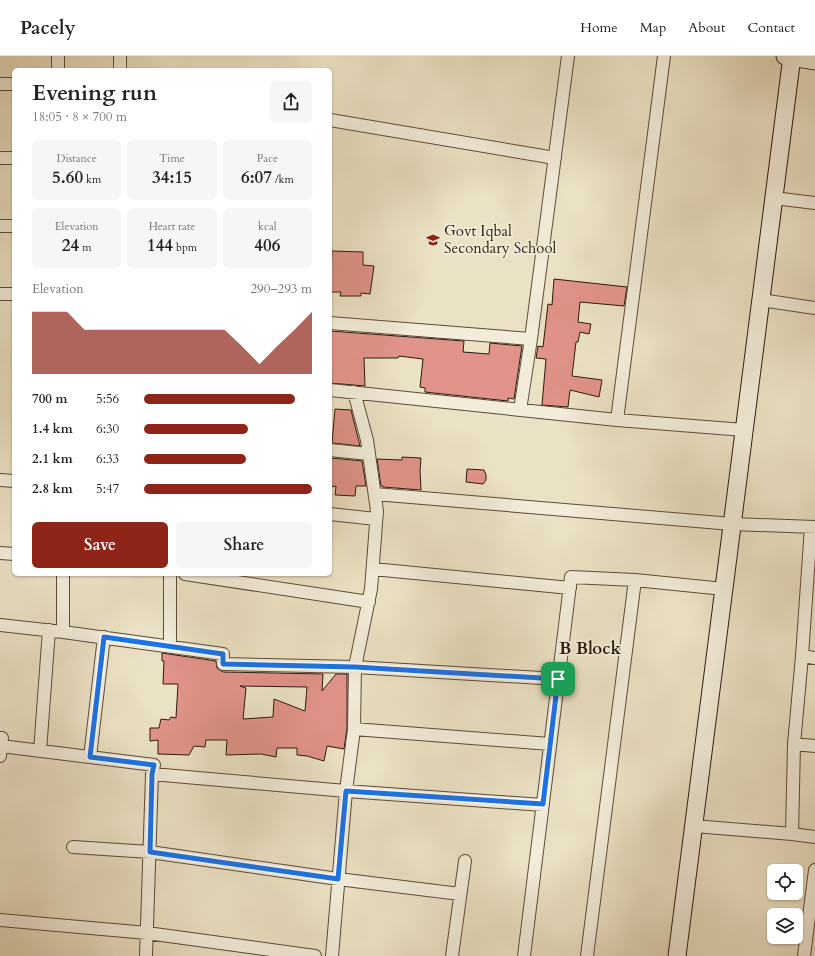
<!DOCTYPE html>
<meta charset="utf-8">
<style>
:root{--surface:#fff;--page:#f6f6f6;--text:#222;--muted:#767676;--line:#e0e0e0;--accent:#8f2418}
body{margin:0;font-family:Cardo,serif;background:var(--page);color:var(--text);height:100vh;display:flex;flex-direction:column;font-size:15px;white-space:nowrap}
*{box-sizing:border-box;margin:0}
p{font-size:13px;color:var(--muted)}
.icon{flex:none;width:22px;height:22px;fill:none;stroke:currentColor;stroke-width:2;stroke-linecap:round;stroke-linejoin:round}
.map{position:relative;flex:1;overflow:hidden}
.sheet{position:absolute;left:12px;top:12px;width:320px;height:508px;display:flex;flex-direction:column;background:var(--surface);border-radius:6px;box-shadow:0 1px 3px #0004}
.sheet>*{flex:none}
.buttons{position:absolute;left:767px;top:808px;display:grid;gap:8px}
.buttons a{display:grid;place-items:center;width:36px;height:36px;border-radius:6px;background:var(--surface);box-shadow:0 1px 3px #0004;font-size:20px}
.pin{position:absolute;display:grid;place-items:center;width:34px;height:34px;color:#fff;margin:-17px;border-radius:8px;box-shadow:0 2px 6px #0006}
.round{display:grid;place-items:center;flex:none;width:42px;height:42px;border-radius:6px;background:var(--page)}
.headline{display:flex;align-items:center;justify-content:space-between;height:68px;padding:0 20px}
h1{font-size:22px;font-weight:700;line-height:30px}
.stats{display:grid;grid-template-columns:repeat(3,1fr);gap:6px;height:68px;padding:4px 20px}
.stats div{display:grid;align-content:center;border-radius:6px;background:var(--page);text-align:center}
.stats b{font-size:17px;font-weight:700}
.stats small{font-size:11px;font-weight:400}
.stats p{font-size:11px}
.chart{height:112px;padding:8px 20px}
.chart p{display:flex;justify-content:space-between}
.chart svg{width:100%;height:72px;margin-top:4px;fill:var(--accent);opacity:.7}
.button{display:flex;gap:8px;margin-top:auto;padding:8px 20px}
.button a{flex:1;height:46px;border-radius:6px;background:var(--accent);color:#fff;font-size:16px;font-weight:700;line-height:46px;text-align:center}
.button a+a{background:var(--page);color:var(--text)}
ul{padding:0 20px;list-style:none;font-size:13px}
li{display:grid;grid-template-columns:64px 48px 1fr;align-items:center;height:30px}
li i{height:10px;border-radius:5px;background:var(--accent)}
header{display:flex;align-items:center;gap:24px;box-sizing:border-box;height:56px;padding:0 20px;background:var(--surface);border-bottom:1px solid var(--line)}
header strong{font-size:19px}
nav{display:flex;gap:22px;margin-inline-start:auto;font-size:14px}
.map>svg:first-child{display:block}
.building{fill:#e19389;stroke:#2c1a0b;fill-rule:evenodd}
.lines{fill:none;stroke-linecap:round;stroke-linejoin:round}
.street-casing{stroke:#5c4c39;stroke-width:14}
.secondary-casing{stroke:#2c1a0b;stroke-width:19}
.street{stroke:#f2ecd9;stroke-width:12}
.secondary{stroke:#f2ecd9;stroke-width:17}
.route-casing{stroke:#fff;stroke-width:8}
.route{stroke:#1a73e8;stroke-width:5}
.labels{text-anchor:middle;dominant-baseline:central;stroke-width:3.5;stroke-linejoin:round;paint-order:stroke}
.poi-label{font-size:15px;fill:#2c1a0b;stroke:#f2ecd9;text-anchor:start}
.quarter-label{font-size:17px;font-weight:bold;fill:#2c1a0b;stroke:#f2ecd9}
</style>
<header>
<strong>Pacely</strong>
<nav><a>Home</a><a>Map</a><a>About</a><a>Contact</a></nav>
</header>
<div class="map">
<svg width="815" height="900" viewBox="0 0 815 900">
<rect width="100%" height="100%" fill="#ebe1c4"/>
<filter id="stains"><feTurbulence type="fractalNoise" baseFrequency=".005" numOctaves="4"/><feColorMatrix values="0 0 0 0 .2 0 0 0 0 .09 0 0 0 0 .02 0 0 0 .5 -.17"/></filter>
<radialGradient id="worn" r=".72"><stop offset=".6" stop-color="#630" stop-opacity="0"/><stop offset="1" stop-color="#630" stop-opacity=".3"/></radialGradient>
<path class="building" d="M 332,195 L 363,196 L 363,209 L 374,210 L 370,238 L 361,237 L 361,240 L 340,240 L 341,236 L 330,236 Z
M 554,223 L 627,231 L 624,250 L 580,246 L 578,266 L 591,268 L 589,278 L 580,276 L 578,286 L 576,286 L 572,320 L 602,324 L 599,341 L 570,334 L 568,351 L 542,349 L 546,303 L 536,302 L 538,290 L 543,291 L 548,248 L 552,249 Z
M 330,275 L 464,285 L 463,296 L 489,298 L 490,287 L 522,290 L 514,343 L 508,342 L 508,345 L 425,336 L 425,332 L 420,331 L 423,303 L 399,300 L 398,302 L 364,302 L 365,330 L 330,327 Z
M 335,353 L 351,354 L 360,390 L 332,387 Z
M 402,401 L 421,402 L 420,415 L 421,434 L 383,431 L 383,430 L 381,430 L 377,403 L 402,404 Z
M 331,402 L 362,405 L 366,430 L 356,430 L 355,440 L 335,439 L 336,430 L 331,431 Z
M 467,413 L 484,414 L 486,419 L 486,424 L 483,428 L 466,426 Z
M 162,597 L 216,605 L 217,612 L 223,616 L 323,618 L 322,635 L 336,618 L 347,618 L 347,672 L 344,693 L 327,690 L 324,705 L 307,700 L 297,699 L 297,692 L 277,692 L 276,701 L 261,698 L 226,699 L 227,684 L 206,684 L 205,691 L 194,690 L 189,699 L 158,698 L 158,684 L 150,685 L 150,672 L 159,672 L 161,663 L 169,664 L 171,661 L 176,662 L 178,628 L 163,628 L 164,605 L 162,605 ZM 240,630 L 307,631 L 305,655 L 274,643 L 273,661 L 243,663 L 246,632 Z"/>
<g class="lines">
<g class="street-casing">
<path id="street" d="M 58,0 L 58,14
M 120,14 L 120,0
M 0,28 L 14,28
M 330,64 L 555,102
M 0,102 L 14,102
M 774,142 L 815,147
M 0,170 L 14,170
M 0,238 L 14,238
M 761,244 L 815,252
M 330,267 L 531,283
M 330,334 L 617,364 L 744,374
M 520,354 L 531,283 L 568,0
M 617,364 L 664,0
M 330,394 L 369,398
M 0,424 L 14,425
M 375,438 L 732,468 L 815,471
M 330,458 L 376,463
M 0,497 L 14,498
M 373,513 L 570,532
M 63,518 L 63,576
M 185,518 L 369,546
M 0,569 L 63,576 L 223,598 L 223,608 L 355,611 L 558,623
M 170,590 L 170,518
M 802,600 L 815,602
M 354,673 L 550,688
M 0,682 L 2,682 L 0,700
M 794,688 L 815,690
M 1,690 L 154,709 L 152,718 L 346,735 L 543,749
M 40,695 L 49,574
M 90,701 L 104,581
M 694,770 L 792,778 L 815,781
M 792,778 L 794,688 L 802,600 L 811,471
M 73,791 L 150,796 L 338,823 L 460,838
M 0,864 L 147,877 L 315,900
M 146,900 L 152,718
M 332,900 L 346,735 L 354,673 L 355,611 L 371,533 L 377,455 L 367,384 L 354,336
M 452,900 L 465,805
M 524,900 L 571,521 L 635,524 L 724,533
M 587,900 L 635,524
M 804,900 L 815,814"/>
</g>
<g class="secondary-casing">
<path id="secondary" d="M 785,0 L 815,5
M 677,900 L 792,0"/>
</g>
<use href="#street" class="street"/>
<use href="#secondary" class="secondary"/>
</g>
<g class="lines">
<g class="route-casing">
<path id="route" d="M 104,581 L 223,598 L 223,608 L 355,611 L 558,623 L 543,748 L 346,735 L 338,823 L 150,796 L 152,718 L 154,709 L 90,701 Z"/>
</g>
<use href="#route" class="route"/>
</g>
<defs>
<g id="university-bare" transform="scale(1.08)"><path d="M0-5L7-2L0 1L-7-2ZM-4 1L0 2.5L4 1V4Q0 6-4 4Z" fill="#8f2418" stroke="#f2ecd9" stroke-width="2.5" paint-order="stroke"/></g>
</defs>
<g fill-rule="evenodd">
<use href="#university-bare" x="433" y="184"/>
</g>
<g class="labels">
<g class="poi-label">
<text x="444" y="175">Govt Iqbal<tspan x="444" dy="17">Secondary School</tspan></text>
</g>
<g class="quarter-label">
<text x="590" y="592">B Block</text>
</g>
</g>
<rect width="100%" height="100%" filter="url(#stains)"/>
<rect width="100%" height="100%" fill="url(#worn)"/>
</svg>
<div class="buttons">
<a><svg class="icon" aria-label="locate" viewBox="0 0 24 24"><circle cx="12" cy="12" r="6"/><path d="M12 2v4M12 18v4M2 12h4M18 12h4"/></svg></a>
<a><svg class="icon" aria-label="layers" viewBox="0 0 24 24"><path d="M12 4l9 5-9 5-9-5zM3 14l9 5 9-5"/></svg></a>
</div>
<div class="pin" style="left:558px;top:623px;background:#1e9e55"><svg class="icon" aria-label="arrive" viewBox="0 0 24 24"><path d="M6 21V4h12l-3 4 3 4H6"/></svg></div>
<section class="sheet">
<div class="headline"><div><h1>Evening run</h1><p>18:05 · 8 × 700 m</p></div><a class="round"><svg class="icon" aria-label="share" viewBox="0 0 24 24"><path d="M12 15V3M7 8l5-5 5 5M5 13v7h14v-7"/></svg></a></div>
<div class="stats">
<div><p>Distance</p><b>5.60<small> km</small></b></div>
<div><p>Time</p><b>34:15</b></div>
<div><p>Pace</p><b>6:07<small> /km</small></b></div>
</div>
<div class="stats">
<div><p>Elevation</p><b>24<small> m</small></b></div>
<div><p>Heart rate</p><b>144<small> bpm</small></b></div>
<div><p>kcal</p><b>406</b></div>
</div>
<div class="chart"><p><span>Elevation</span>290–293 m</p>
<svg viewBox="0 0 160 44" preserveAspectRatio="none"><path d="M0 44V6L10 6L20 6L30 17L40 17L50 17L60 17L70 17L80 17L90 17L100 17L110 17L120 27L130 38L140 27L150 17L160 6V44z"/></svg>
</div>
<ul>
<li><b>700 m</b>5:56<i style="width:90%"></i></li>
<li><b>1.4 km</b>6:30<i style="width:62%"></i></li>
<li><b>2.1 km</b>6:33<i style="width:61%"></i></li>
<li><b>2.8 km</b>5:47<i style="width:100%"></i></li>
</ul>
<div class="button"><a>Save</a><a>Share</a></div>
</section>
</div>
